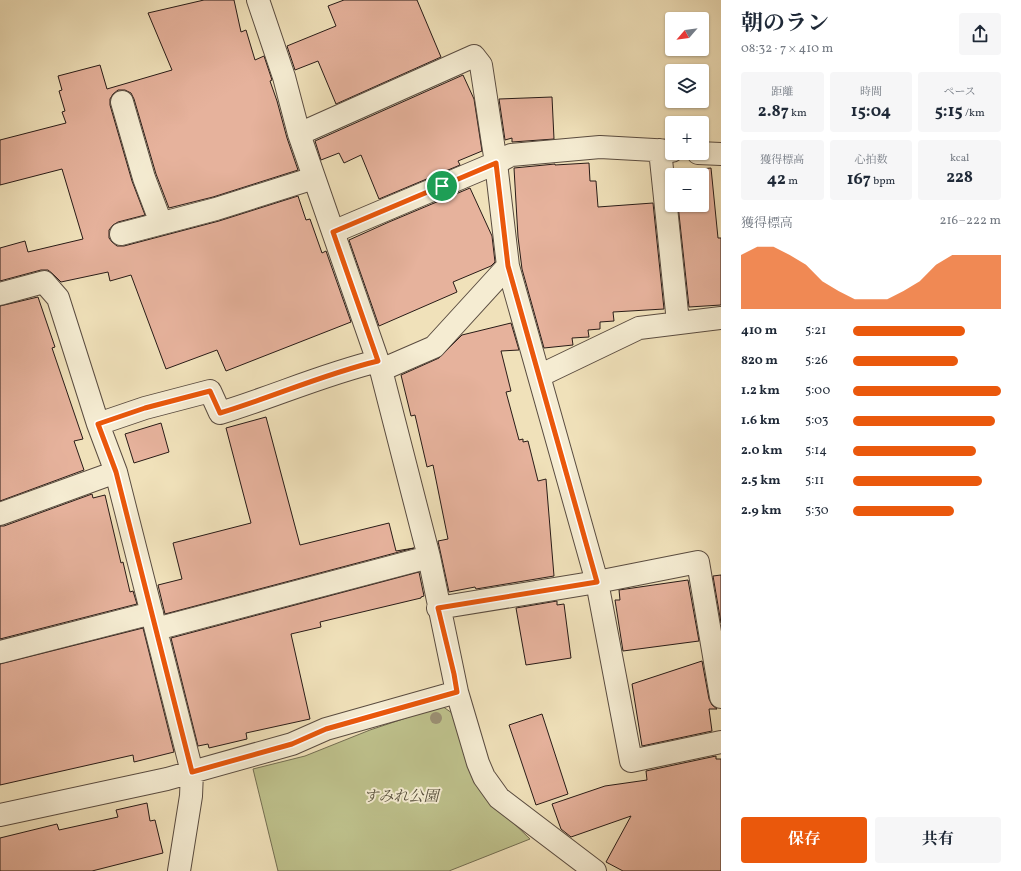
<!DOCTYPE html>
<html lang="ja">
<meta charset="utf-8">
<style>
:root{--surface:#fff;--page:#f6f6f7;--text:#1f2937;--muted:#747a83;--accent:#ea580c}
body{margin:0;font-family:Vollkorn,"Noto Serif JP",serif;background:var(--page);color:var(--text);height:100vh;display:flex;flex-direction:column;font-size:15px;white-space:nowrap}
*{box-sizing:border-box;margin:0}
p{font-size:13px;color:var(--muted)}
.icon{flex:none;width:22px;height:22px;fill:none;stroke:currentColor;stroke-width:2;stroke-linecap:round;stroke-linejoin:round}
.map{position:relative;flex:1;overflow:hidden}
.sheet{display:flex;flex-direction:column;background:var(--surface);width:300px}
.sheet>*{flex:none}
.needle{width:26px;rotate:242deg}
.buttons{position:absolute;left:665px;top:12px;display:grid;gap:8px}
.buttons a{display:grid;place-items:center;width:44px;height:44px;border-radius:4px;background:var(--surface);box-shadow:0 1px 3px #0004;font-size:20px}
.pin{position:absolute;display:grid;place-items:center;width:34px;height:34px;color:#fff;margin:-17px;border:2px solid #fff;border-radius:50%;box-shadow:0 1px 4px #0007}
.round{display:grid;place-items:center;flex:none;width:42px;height:42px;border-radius:4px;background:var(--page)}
.headline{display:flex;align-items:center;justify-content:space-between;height:68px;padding:0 20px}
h1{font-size:22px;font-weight:700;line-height:30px}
.metrics{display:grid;grid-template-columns:repeat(3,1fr);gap:6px;height:68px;padding:4px 20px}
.metrics div{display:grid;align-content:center;border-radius:4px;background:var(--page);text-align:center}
.metrics b{font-size:17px;font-weight:700}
.metrics small{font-size:11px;font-weight:400}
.metrics p{font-size:11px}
.chart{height:112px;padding:8px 20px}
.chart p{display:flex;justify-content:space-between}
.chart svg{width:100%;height:72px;margin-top:4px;fill:var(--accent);opacity:.7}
.action{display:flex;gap:8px;margin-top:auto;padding:8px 20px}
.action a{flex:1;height:46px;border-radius:4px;background:var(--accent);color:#fff;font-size:16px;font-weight:700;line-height:46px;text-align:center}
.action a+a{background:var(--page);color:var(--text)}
ul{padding:0 20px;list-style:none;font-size:13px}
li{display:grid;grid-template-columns:64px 48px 1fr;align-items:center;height:30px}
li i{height:10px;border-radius:5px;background:var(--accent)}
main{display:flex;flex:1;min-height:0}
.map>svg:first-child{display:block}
.green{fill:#bec18c;stroke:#736e52}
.building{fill:#e6b29c;stroke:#281b17}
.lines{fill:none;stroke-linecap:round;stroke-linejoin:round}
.minor-casing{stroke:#5a4c40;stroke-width:24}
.minor{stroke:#f5ecd2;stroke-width:22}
.tree{fill:#9b9074}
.route-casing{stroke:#fff;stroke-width:8}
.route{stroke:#ea580c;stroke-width:5}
.labels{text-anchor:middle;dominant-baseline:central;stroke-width:4;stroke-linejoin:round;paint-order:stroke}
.park-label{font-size:15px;font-style:italic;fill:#554d3a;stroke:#f5ecd2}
</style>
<main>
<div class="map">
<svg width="721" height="871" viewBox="0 0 721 871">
<rect width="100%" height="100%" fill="#f0e1ba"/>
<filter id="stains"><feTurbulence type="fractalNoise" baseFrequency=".005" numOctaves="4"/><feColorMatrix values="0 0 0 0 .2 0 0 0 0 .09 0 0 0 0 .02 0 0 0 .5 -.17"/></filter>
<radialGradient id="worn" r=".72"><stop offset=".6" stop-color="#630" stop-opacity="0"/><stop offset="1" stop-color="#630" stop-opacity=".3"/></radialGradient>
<path class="green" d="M 442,706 L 452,713 L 499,809 L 530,839 L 449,871 L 278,871 L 253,769 L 305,756 L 370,730 Z"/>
<path class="building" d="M 204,0 L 234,0 L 241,32 L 246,30 L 255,60 L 264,56 L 272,80 L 270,81 L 277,101 L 287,138 L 298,170 L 213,197 L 169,208 L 156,174 L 134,99 L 131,93 L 125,90 L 118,90 L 113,94 L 110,99 L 110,105 L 132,181 L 145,215 L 118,222 L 113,225 L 109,230 L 109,238 L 112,242 L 117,246 L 124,246 L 219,221 L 298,196 L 306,220 L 310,219 L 322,253 L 326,251 L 351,322 L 226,371 L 217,350 L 166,369 L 131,275 L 110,281 L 108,272 L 61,282 L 53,274 L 48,270 L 41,270 L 0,281 L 0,248 L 25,241 L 28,252 L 83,239 L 62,169 L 0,185 L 0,140 L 66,123 L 62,112 L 65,111 L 59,91 L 62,90 L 58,76 L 100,65 L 107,89 L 172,70 L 148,13 Z
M 344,0 L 417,0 L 441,57 L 336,104 L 318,61 L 295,70 L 287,46 L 336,26 L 328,6 Z
M 463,75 L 474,99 L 482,151 L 458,161 L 460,165 L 379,199 L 361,155 L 344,163 L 339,153 L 321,160 L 315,141 Z
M 552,97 L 554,139 L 512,142 L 512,138 L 505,140 L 499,99 Z
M 589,163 L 590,181 L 596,181 L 598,207 L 653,203 L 664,309 L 613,312 L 614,321 L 600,322 L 600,329 L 588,330 L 589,337 L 572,338 L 573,345 L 544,348 L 522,269 L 518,237 L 514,168 L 555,164 L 555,165 Z
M 711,168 L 718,238 L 721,238 L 721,305 L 689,307 L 678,205 L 702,205 L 702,175 L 678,175 L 678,171 Z
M 470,188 L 492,236 L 495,262 L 491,266 L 453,282 L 457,292 L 379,326 L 349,240 L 389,222 Z
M 38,297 L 55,347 L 52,348 L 83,439 L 74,441 L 84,470 L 0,501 L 0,306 Z
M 511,323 L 519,350 L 501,351 L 511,391 L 506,392 L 519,440 L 523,439 L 523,442 L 528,441 L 538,481 L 546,479 L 554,576 L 476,589 L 475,587 L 449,592 L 438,541 L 448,539 L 433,465 L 427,467 L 415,415 L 411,416 L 401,375 L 439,358 L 462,335 Z
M 266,417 L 300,545 L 389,523 L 396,551 L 414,548 L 165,614 L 158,585 L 182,579 L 173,543 L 251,523 L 226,428 Z
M 161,423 L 169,452 L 134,463 L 125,434 Z
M 92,494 L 93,498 L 105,495 L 121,563 L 123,562 L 130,592 L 133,591 L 137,604 L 0,639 L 0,526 L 4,526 Z
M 419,572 L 424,596 L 421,597 L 421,598 L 320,622 L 321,627 L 291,634 L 310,719 L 246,733 L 247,739 L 209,748 L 208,744 L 198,746 L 171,638 Z
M 721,575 L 721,623 L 713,576 Z
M 688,580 L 699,641 L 623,651 L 615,600 L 620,600 L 619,590 Z
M 557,601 L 557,605 L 564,604 L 571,658 L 526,665 L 516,608 Z
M 143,628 L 174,752 L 134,762 L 133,755 L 0,785 L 0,664 Z
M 702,661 L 709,699 L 712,705 L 717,709 L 709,709 L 712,731 L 642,746 L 632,684 Z
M 542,714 L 568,794 L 536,805 L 509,725 Z
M 716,756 L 716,759 L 721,759 L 721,871 L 623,871 L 606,862 L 631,816 L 571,837 L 561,829 L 552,804 L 605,786 L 647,780 L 646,771 Z
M 147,803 L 150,821 L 155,820 L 163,853 L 92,871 L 0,871 L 0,838 L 57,824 L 59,830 L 118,817 L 116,810 Z"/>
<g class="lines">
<g class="minor-casing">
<path id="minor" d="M 258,0 L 284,77 L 299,134 L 381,370 L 429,557 L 457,692
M 122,102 L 144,178 L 161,223
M 299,134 L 474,56 L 481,65 L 496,163 L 508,266 L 597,582 L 631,761 L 721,742
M 660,150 L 678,322
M 698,153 L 721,154
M 333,232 L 496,163 L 511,155 L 600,147 L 672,151
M 121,234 L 216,209 L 314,178
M 0,294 L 44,282 L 58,298 L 98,424 L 116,472 L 192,772 L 191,796 L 179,871
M 381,370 L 434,347 L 508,266
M 539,376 L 639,328 L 721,318
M 98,424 L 145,408 L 210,391 L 220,413 C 273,397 324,374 378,361
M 0,514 L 116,472
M 438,608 L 597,582 L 698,562 L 721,697
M 156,629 L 429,557
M 0,652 L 152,613
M 0,815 L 167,779 L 292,744 L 326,729 L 457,692 L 478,763 L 484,777 L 499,798 L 595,871"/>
</g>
<use href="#minor" class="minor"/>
</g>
<circle class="tree" cx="436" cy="718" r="6"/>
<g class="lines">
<g class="route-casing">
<path id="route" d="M 496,163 L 508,266 L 597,582 L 438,608 L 454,674 L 457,692 L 326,729 L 292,744 L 192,772 L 116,472 L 98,424 L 145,408 L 210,391 L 220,413 C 273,397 324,374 378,361 L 333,232 Z"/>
</g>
<use href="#route" class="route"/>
</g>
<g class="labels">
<g class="park-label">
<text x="401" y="797">すみれ公園</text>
</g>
</g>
<rect width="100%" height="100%" filter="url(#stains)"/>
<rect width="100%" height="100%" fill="url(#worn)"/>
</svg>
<div class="buttons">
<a><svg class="needle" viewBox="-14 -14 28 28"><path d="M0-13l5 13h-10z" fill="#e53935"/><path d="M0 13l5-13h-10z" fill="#747a83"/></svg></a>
<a><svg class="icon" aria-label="layers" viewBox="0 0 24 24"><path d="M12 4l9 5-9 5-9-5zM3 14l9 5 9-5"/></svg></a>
<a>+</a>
<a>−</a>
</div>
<div class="pin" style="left:442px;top:186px;background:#1e9e55"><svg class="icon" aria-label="arrive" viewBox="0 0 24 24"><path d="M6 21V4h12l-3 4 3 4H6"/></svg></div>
</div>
<section class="sheet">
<div class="headline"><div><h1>朝のラン</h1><p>08:32 · 7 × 410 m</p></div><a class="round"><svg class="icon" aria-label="share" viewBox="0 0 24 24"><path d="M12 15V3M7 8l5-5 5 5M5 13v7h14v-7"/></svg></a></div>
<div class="metrics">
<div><p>距離</p><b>2.87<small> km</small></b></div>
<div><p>時間</p><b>15:04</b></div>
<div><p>ペース</p><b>5:15<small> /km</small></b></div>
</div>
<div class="metrics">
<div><p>獲得標高</p><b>42<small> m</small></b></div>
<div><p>心拍数</p><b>167<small> bpm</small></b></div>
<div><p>kcal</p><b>228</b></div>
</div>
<div class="chart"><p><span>獲得標高</span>216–222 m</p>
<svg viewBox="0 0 160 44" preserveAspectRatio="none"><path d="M0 44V11L10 6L20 6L30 11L40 17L50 27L60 33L70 38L80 38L90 38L100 33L110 27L120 17L130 11L140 11L150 11L160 11V44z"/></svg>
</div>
<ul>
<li><b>410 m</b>5:21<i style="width:76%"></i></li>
<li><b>820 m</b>5:26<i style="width:71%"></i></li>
<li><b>1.2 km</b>5:00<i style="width:100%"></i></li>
<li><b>1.6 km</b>5:03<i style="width:96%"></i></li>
<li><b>2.0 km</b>5:14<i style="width:83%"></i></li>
<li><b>2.5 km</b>5:11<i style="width:87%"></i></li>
<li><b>2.9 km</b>5:30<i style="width:68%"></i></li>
</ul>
<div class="action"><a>保存</a><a>共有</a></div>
</section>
</main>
